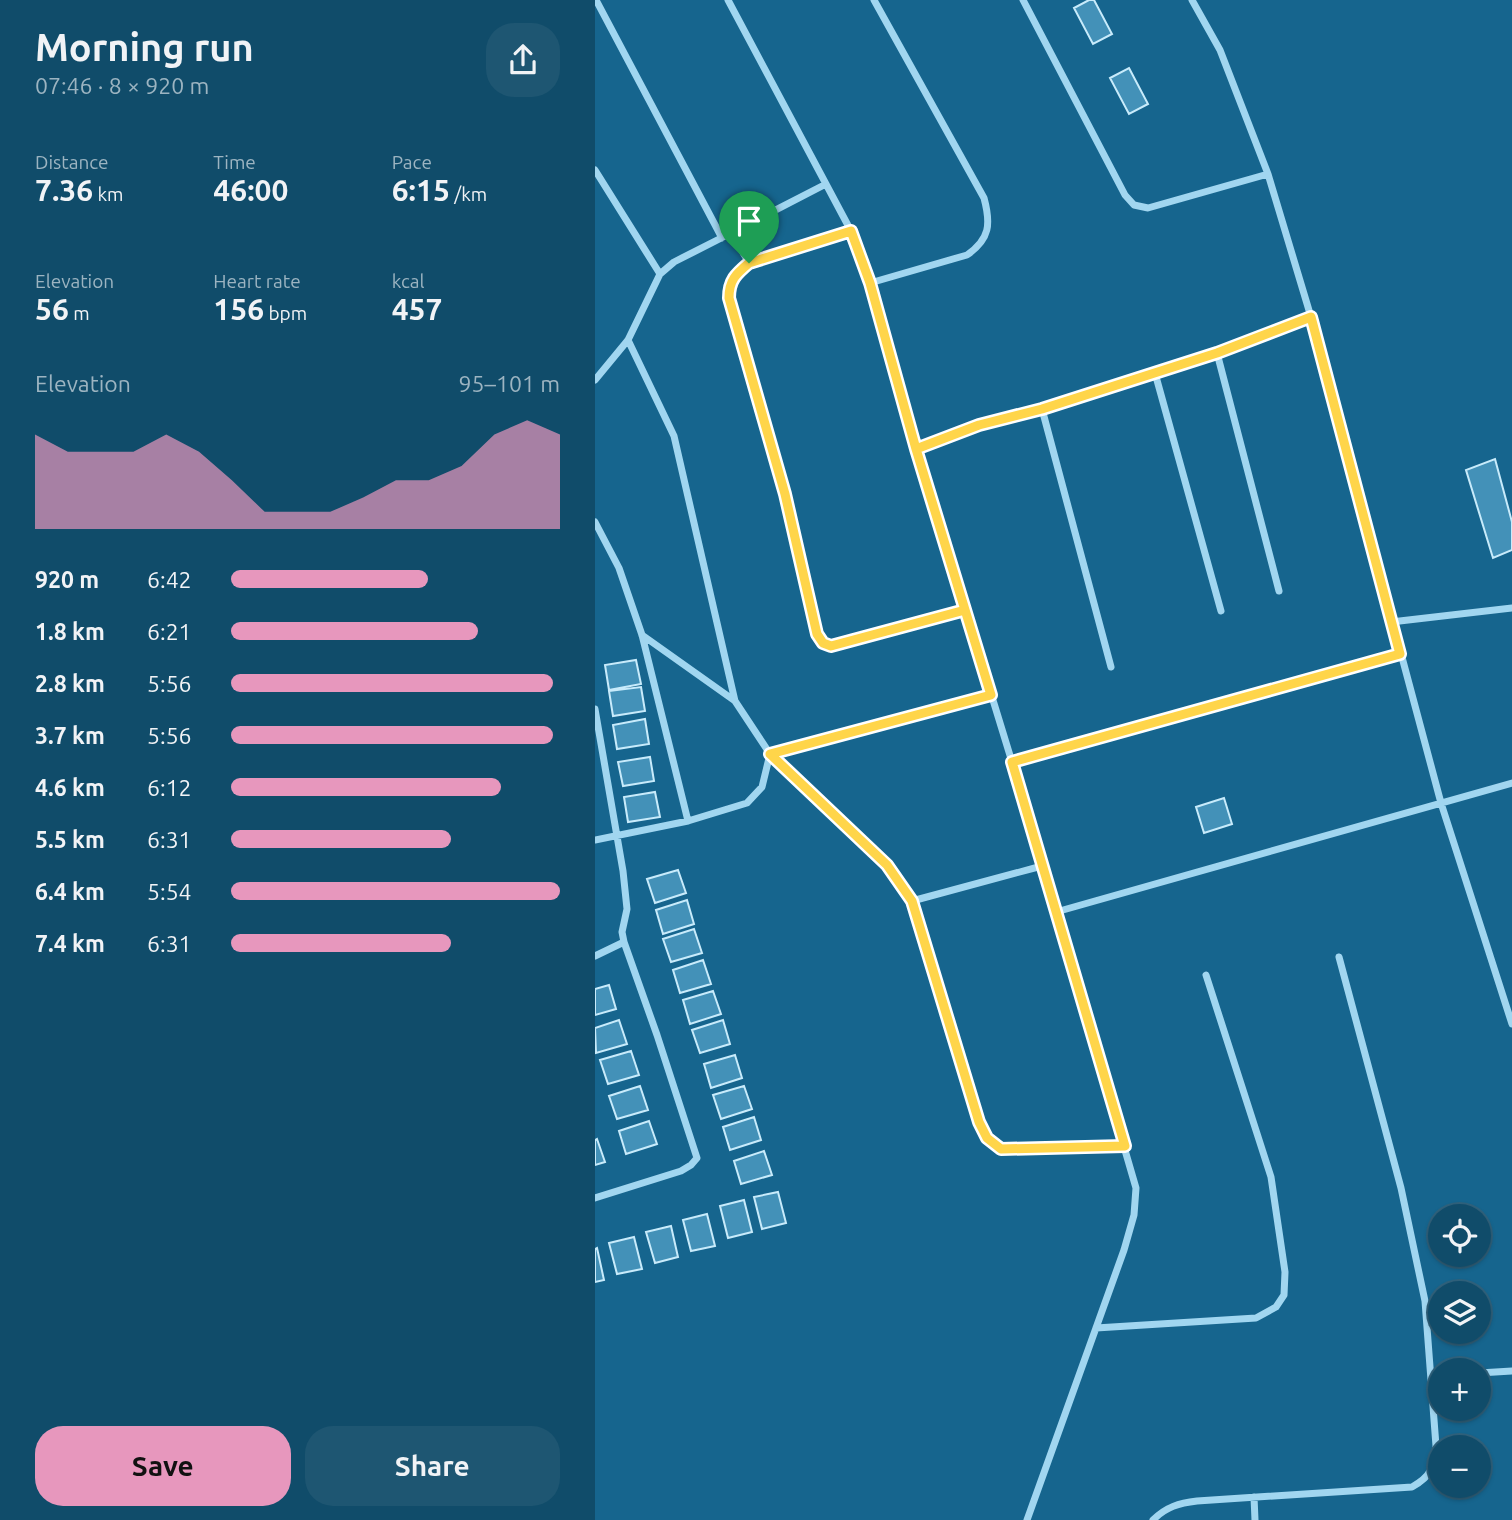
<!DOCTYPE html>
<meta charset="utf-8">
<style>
:root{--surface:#104c6a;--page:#1e5672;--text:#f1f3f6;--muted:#9cb4c1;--line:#30637e;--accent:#e797bd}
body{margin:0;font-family:Ubuntu,sans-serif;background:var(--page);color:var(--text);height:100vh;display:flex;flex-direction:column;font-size:26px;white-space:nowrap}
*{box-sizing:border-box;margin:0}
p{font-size:23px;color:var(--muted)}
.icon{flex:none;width:38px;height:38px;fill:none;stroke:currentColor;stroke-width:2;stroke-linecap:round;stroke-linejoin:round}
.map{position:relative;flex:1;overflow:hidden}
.details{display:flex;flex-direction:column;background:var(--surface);width:595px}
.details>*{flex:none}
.tools{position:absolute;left:833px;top:1204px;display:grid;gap:14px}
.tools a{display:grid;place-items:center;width:63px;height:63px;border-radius:50%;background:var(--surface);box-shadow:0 2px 5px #0004,0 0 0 2px var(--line);font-size:35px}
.pin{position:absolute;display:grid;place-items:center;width:60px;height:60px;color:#fff;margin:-72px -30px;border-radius:50% 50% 50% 0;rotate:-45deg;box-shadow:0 0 7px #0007}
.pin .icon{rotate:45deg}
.round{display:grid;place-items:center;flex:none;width:74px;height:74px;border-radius:28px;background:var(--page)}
.headline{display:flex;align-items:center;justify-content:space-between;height:119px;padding:0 35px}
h1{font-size:38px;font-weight:600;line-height:52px}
.figures{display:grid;grid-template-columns:repeat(3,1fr);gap:10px;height:119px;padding:7px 35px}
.figures div{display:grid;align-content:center}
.figures b{font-size:30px;font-weight:600}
.figures small{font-size:19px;font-weight:400}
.figures p{font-size:19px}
.chart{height:196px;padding:14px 35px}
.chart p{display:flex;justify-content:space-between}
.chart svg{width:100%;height:126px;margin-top:7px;fill:var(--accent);opacity:.7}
.cta{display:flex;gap:14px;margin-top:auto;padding:14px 35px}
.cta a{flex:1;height:80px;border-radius:28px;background:var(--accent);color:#111;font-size:28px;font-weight:600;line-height:80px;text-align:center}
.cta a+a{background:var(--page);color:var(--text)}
ul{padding:0 35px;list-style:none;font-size:23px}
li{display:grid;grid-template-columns:112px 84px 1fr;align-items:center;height:52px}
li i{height:18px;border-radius:9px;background:var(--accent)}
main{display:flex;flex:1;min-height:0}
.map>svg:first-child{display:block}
.building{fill:#4391b8;stroke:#c8ebfb;stroke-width:2}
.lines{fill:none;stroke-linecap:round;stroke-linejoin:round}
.minor{stroke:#a1d6f0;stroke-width:7}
.route-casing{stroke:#fff;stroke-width:14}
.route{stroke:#ffd54a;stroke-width:9}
</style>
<main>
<section class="details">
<div class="headline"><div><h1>Morning run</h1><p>07:46 · 8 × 920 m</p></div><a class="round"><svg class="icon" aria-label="share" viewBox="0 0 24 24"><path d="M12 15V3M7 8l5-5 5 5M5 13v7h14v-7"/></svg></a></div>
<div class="figures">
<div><p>Distance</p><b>7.36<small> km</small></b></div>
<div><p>Time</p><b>46:00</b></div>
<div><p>Pace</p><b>6:15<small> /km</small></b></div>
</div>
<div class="figures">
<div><p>Elevation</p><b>56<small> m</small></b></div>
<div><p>Heart rate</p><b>156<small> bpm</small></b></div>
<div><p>kcal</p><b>457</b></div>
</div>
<div class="chart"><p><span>Elevation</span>95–101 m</p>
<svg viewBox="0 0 160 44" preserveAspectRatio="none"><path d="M0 44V11L10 17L20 17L30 17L40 11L50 17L60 27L70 38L80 38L90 38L100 33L110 27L120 27L130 22L140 11L150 6L160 11V44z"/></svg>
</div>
<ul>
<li><b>920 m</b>6:42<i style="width:60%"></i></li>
<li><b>1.8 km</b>6:21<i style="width:75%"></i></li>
<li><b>2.8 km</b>5:56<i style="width:98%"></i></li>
<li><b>3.7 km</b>5:56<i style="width:98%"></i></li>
<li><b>4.6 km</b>6:12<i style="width:82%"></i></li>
<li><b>5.5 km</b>6:31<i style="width:67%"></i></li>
<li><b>6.4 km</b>5:54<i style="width:100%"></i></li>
<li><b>7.4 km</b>6:31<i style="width:67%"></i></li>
</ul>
<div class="cta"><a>Save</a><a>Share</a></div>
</section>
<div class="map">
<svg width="917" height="1520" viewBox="0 0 917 1520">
<rect width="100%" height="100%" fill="#16658e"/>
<path class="building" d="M 494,0 L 499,0 L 517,34 L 498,44 L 479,8 Z
M 534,68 L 553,104 L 534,114 L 515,78 Z
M 900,459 L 917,522 L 917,550 L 898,558 L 871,470 Z
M 41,660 L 46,684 L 14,690 L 10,665 Z
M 46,687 L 50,711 L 18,716 L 14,691 Z
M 50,719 L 54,744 L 22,749 L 18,725 Z
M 55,757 L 59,781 L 28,786 L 23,762 Z
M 60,792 L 65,817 L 33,822 L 29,797 Z
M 629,798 L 637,824 L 609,833 L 601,807 Z
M 83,870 L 91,893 L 60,903 L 52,879 Z
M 92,900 L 99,924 L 68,934 L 61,910 Z
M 99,929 L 107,953 L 76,962 L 68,939 Z
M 108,960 L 116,984 L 85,993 L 78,970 Z
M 14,985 L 21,1009 L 0,1015 L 0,989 Z
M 118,991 L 126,1014 L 95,1024 L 88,1000 Z
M 24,1020 L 32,1044 L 1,1053 L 0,1028 Z
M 128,1020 L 135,1044 L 105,1053 L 97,1030 Z
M 36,1051 L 44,1075 L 13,1084 L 5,1060 Z
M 140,1055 L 147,1078 L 116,1088 L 109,1064 Z
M 45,1086 L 53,1110 L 22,1119 L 14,1096 Z
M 149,1086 L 157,1109 L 126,1119 L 118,1095 Z
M 159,1117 L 166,1140 L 135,1150 L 128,1127 Z
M 54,1121 L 62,1144 L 31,1154 L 24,1131 Z
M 2,1139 L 10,1162 L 0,1165 L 0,1140 Z
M 169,1151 L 177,1175 L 146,1184 L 139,1161 Z
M 183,1192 L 191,1223 L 167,1229 L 159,1197 Z
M 149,1200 L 157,1232 L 133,1238 L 125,1206 Z
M 112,1214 L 120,1246 L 96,1251 L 88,1220 Z
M 76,1226 L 83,1257 L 60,1263 L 51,1232 Z
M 39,1237 L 47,1269 L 22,1274 L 14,1243 Z
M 2,1248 L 9,1280 L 0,1282 L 0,1249 Z"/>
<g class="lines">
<path class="minor" d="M 1,0 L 127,238
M 133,0 L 256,231 L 266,255 L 321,449 L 417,762 L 541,1188 L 539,1215 L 529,1250 L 432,1520
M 428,0 L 530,195 L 539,205 L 553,208 L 673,174
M 597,0 L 625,50 L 673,174 L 716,317 L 846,803 L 917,1024
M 0,170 L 65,274
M 231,184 L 140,231 L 143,244 L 154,263 C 141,274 134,280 134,298 L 190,494 L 222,634 L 228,643 L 236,646 L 370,610
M 154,263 L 256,231
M 275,283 L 372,255 C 395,239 396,224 389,198 L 279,0
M 33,340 L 79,436 L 140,701
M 560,373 L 626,611
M 0,380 L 33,340 L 65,274 L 79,262 L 140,231
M 447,409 L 622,353
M 321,449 L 384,425 L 447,409 L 516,667
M 0,522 L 24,568 L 47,635 L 93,821
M 684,591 L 622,353 L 716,317
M 796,622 L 917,608
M 47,635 L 140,701 L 175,754 L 292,865 L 317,901 L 384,1122 L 392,1138 L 406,1149 L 530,1146
M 0,709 L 28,871 L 32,909 L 27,932 L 29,942 L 0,956
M 417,762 L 805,654
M 0,840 L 93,821 L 152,803 L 167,787 L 175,754 L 396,695
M 317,901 L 447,866
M 461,912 L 917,783
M 0,1198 L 86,1171 L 96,1165 L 102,1158 L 62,1035 L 29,942
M 501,1328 L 661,1318 L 681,1307 L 689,1295 L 690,1272 L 676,1177 L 611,975
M 884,1373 L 917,1371
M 659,1497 L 660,1520
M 558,1520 C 571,1507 584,1503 602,1501 L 817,1487 C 837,1476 838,1468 841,1446 L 830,1301 L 806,1188 L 744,957"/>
</g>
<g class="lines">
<g class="route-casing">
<path id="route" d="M 154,263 L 256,231 L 275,283 L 321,449 L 396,695 L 175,754 L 292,865 L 317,901 L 384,1122 L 392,1138 L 406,1149 L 530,1146 L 417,762 L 805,654 L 716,317 L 622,353 L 447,409 L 384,425 L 321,449 L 370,610 L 236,646 L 228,643 L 222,634 L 190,494 L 134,298 C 134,280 141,274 154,263"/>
</g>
<use href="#route" class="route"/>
</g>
</svg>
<div class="tools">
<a><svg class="icon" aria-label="locate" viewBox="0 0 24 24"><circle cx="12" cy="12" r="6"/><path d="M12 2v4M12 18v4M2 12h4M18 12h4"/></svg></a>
<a><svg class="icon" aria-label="layers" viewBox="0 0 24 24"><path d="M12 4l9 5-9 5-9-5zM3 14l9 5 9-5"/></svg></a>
<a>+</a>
<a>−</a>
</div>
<div class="pin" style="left:154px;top:263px;background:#1e9e55"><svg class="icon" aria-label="arrive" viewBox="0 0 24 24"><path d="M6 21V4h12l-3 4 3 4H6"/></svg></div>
</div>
</main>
